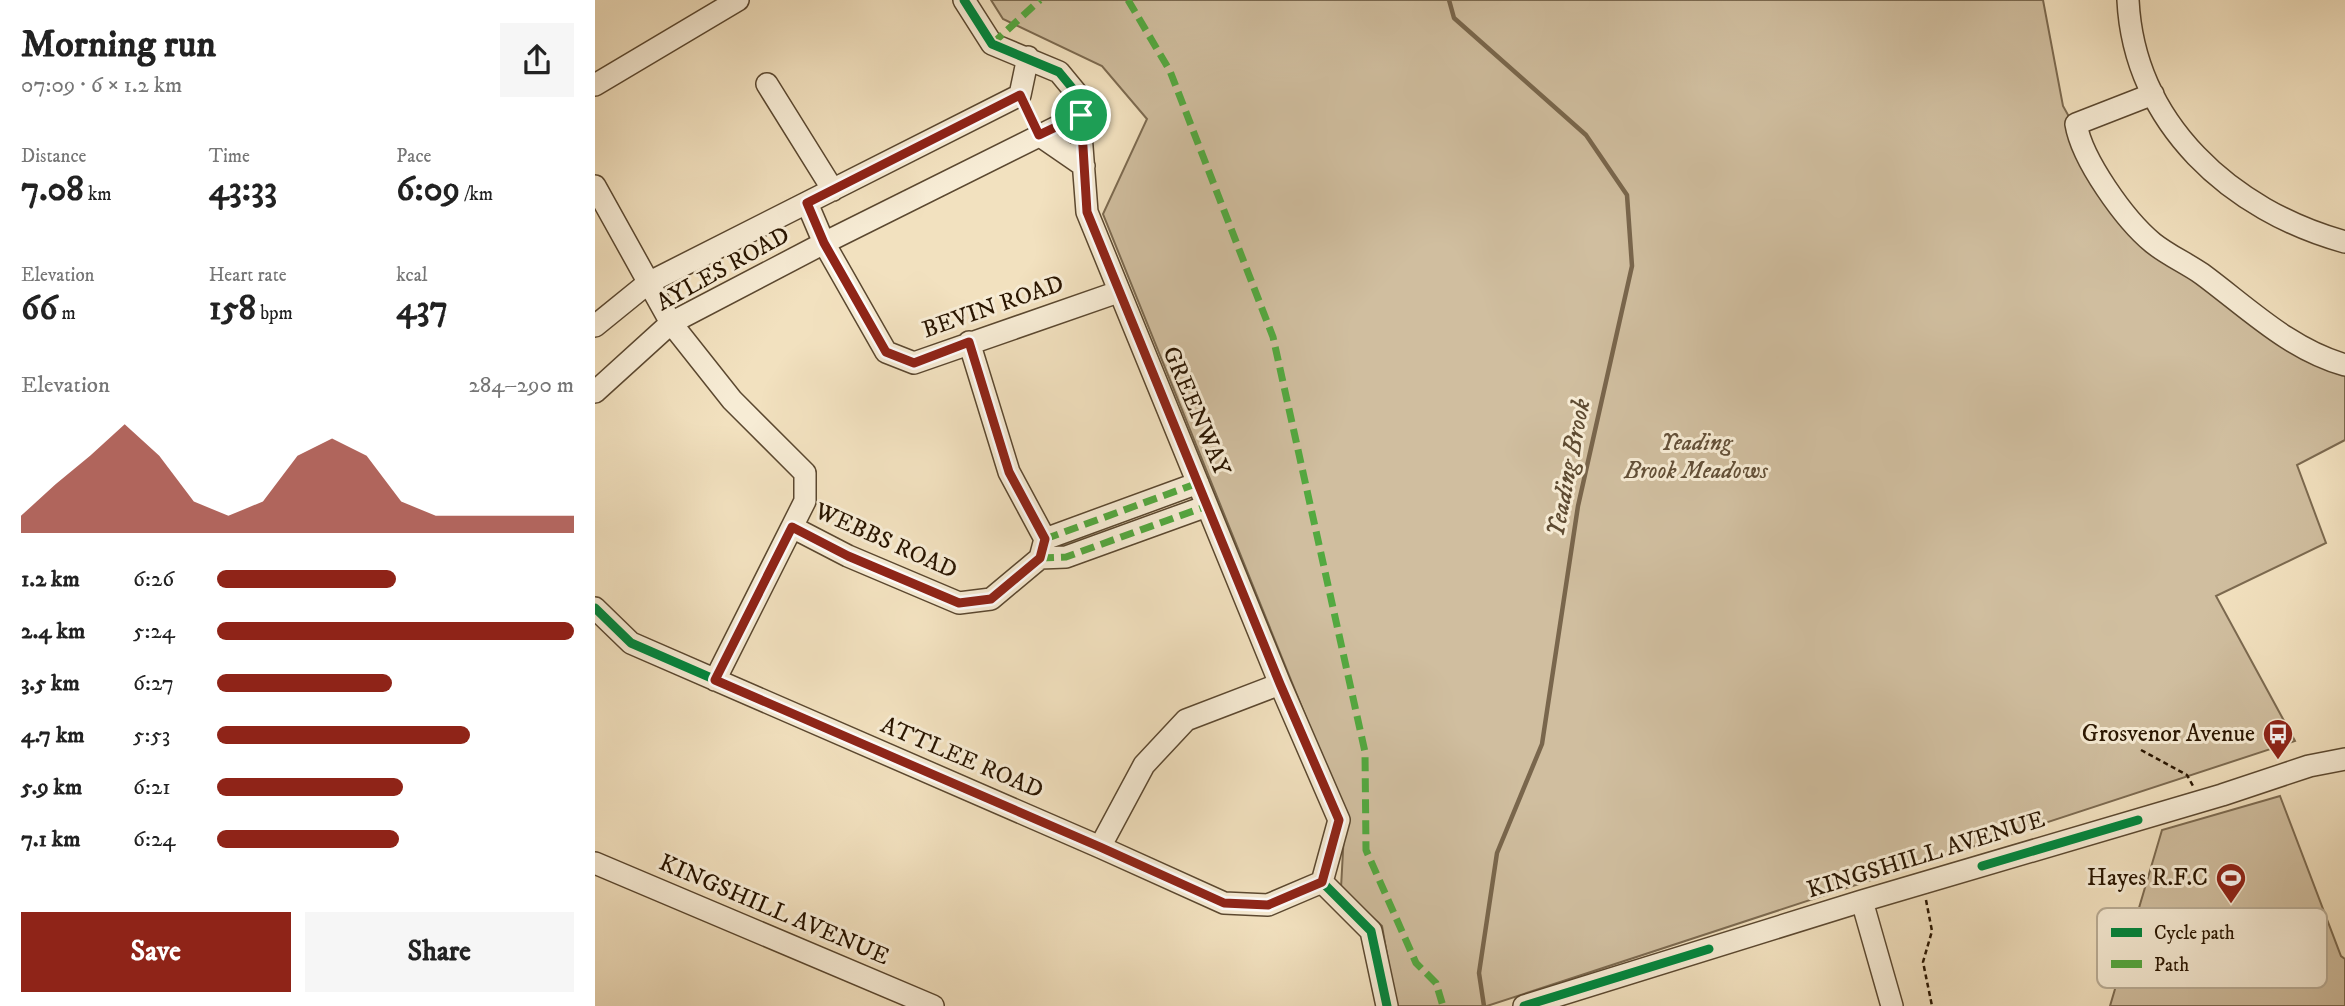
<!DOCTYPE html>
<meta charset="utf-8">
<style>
:root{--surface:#fff;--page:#f6f6f6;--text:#222;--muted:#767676;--accent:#8f2418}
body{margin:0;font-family:"IM FELL DW Pica",serif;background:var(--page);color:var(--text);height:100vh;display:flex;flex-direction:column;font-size:26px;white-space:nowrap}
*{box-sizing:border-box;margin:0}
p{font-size:23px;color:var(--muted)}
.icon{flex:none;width:38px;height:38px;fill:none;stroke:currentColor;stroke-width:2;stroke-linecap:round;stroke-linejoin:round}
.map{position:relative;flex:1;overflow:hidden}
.side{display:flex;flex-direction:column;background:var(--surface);width:595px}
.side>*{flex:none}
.pin{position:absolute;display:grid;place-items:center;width:60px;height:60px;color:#fff;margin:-30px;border:4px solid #fff;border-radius:50%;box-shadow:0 2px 7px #0007}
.round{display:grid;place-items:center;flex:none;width:74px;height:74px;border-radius:0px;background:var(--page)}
.headline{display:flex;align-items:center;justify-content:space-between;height:119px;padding:0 21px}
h1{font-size:38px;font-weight:700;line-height:52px}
.stats{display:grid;grid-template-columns:repeat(3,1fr);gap:10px;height:119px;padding:7px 21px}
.stats div{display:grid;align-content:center}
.stats b{font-size:35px;font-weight:700}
.stats small{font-size:19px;font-weight:400}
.stats p{font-size:19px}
.chart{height:196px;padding:14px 21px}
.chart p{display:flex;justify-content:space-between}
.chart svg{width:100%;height:126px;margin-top:7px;fill:var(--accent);opacity:.7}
.action{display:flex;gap:14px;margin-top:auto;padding:14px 21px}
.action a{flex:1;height:80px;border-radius:0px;background:var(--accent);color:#fff;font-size:28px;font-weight:700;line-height:80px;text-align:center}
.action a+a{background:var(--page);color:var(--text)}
ul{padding:0 21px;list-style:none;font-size:23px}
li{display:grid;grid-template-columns:112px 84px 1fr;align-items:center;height:52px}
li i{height:18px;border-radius:9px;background:var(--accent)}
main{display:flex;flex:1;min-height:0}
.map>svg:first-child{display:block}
.green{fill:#d0be9f;stroke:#7c6a50;stroke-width:2}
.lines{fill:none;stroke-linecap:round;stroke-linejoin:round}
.stream{stroke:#79664c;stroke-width:4.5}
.minor-casing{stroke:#5b4830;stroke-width:24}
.path{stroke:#291500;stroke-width:2.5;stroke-dasharray:5 3.5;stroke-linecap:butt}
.minor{stroke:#f7ecd5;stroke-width:21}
.quiet{stroke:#53a940;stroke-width:7;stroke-dasharray:14 7;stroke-linecap:butt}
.cycleway-casing{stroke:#f7ecd5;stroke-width:13}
.cycleway{stroke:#00873e;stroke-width:9}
.route-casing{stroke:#fff;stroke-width:14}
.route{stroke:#8f2418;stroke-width:9}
.labels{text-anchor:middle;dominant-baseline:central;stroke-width:6;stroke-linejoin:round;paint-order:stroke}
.street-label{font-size:24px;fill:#291500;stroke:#f7ecd5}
.park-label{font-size:24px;font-style:italic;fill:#635038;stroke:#f7ecd5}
.poi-label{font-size:24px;fill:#291500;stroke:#f7ecd5;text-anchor:end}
.water-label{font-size:26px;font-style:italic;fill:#5e4b32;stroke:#f7ecd5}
.key{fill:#f7ecd5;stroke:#b9ac95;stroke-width:2}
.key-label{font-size:19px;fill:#291500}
</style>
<main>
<section class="side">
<div class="headline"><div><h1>Morning run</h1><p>07:09 · 6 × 1.2 km</p></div><a class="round"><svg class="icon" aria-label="share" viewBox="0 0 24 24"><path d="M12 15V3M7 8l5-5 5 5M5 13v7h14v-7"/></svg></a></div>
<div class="stats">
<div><p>Distance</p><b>7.08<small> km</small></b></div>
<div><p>Time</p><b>43:33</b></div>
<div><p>Pace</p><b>6:09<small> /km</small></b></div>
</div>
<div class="stats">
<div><p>Elevation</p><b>66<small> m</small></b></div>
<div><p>Heart rate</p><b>158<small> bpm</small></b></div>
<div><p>kcal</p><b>437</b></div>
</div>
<div class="chart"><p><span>Elevation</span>284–290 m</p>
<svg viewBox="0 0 160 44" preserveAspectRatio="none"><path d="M0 44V38L10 27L20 17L30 6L40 17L50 33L60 38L70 33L80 17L90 11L100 17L110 33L120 38L130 38L140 38L150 38L160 38V44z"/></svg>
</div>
<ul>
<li><b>1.2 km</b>6:26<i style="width:50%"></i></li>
<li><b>2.4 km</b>5:24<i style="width:100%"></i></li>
<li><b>3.5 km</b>6:27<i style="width:49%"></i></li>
<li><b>4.7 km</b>5:53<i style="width:71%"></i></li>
<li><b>5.9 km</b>6:21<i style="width:52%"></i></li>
<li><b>7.1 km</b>6:24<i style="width:51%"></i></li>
</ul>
<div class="action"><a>Save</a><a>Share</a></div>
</section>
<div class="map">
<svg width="1750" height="1006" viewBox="0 0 1750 1006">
<rect width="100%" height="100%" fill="#f2e1bf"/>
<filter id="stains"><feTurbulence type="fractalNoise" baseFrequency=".00286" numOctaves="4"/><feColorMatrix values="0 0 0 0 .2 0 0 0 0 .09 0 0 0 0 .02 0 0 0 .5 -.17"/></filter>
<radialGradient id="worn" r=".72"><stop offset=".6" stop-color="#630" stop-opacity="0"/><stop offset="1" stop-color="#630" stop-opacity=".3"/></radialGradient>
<path class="green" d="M 396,0 L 1448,0 L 1468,106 L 1530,217 L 1741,373 L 1750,375 L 1750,440 L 1702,465 L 1731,543 L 1621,596 L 1700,741 L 892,1006 L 801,1006 L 787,926 L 746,888 L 750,814 L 508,214 L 552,119 L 507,66 L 408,19 Z
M 1685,796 L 1746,956 L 1750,959 L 1750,1006 L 1515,1006 L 1567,830 Z"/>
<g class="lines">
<path class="stream" d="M 854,0 L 859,18 L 991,135 L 1032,195 L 1037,266 L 983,506 L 947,744 L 902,853 L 884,973 L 889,1006"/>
<g class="minor-casing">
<path id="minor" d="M 369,0 L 397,44 L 464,72 L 483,95 L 492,212 L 685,684 L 744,820 L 727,882
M 1533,0 C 1539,124 1637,211 1750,242
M 172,84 L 238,190
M 0,85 L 143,0
M 1558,94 L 1481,124 C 1487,160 1530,220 1558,243 C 1573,255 1591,263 1607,274 C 1653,308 1694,349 1750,365
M 444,135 L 489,166
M 0,186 L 76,323 L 137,400 L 210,473 L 210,501 L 120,680
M 212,203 L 229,243 L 291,352 L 319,363 L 523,292
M 0,326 L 53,283 L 425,95 L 433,57
M 374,342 L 414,472 L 450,539
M 0,392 L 76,323 L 229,243 L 486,115
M 197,527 L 253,556 L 364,603 L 396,599 L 445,558 L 450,539
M 450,539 L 603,483
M 445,558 L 471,557 L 612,506
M 0,608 L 36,643 L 505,847 L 629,903 L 673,905 L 727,882
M 505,847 L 549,765 L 591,720 L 685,684
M 0,863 L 338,1006
M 727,882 L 776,931 L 792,1006
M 1267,901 L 1297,1006
M 929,1006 L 1267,901 L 1627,795 L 1714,766 L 1750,759"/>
</g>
<path class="path" d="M 1546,750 L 1592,775 L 1598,786
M 1331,900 L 1337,931 L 1328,962 L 1337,1006"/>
<use href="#minor" class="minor"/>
<path class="quiet" d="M 533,0 L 575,71 L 678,337 L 770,752 L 771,850 L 821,963 L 841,983 L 848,1006
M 397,44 L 445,0
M 450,539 L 603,483
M 445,558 L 471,557 L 612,506"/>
<g class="cycleway-casing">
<path id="cycleway" d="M 369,0 L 397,44 L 464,72 L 483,95 L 492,212 L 685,684 L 744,820 L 727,882
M 0,608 L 36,643 L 505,847 L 629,903 L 673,905 L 727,882
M 1387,866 L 1543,820
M 727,882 L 776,931 L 792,1006
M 929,1006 L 1114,949"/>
</g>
<use href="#cycleway" class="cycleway"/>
</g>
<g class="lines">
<g class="route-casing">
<path id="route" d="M 425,95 L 444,135 L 486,115 L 492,212 L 685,684 L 744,820 L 727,882 L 673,905 L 629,903 L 505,847 L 120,680 L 197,527 L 253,556 L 364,603 L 396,599 L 445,558 L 450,539 L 414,472 L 374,342 L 319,363 L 291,352 L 229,243 L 212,203 Z"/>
</g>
<use href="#route" class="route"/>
</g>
<defs>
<g id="bus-pin" transform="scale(1.575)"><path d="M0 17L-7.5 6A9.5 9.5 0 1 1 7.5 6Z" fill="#8f2418" stroke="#f7ecd5"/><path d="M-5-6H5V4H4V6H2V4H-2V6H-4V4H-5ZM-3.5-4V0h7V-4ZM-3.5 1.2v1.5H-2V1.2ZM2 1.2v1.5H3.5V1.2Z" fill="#fff"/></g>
<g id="stadium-pin" transform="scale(1.575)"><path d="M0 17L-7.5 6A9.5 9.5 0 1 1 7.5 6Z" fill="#8f2418" stroke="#f7ecd5"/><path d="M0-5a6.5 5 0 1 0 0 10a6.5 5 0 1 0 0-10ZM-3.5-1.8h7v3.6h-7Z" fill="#fff"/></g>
</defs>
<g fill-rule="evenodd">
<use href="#bus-pin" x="1683" y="734"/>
<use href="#stadium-pin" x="1636" y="878"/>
</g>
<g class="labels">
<g class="street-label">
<text transform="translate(128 269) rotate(-29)">AYLES ROAD</text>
<text transform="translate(398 307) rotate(-19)">BEVIN ROAD</text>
<text transform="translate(601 411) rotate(67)">GREENWAY</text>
<text transform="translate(291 541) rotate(24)">WEBBS ROAD</text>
<text transform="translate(367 758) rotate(23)">ATTLEE ROAD</text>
<text transform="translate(1331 855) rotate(-17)">KINGSHILL AVENUE</text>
<text transform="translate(179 910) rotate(23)">KINGSHILL AVENUE</text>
</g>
<g class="park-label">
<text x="1101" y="443">Yeading<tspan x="1101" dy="28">Brook Meadows</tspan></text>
</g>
<g class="poi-label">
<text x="1660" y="734">Grosvenor Avenue</text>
<text x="1613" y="878">Hayes R.F.C</text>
</g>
<g class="water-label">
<text transform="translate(974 468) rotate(-79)">Yeading Brook</text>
</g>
</g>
<rect x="1502" y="908" width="230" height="80" rx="10" class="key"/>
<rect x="1516" y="928" width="31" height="9" fill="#00873e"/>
<rect x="1516" y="960" width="31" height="8" fill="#53a940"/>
<g class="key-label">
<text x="1559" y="939">Cycle path</text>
<text x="1559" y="971">Path</text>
</g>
<rect width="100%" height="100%" filter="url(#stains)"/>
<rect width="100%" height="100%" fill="url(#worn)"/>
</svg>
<div class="pin" style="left:486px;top:115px;background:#1e9e55"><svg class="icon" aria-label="arrive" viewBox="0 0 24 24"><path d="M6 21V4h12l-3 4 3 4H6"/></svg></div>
</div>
</main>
